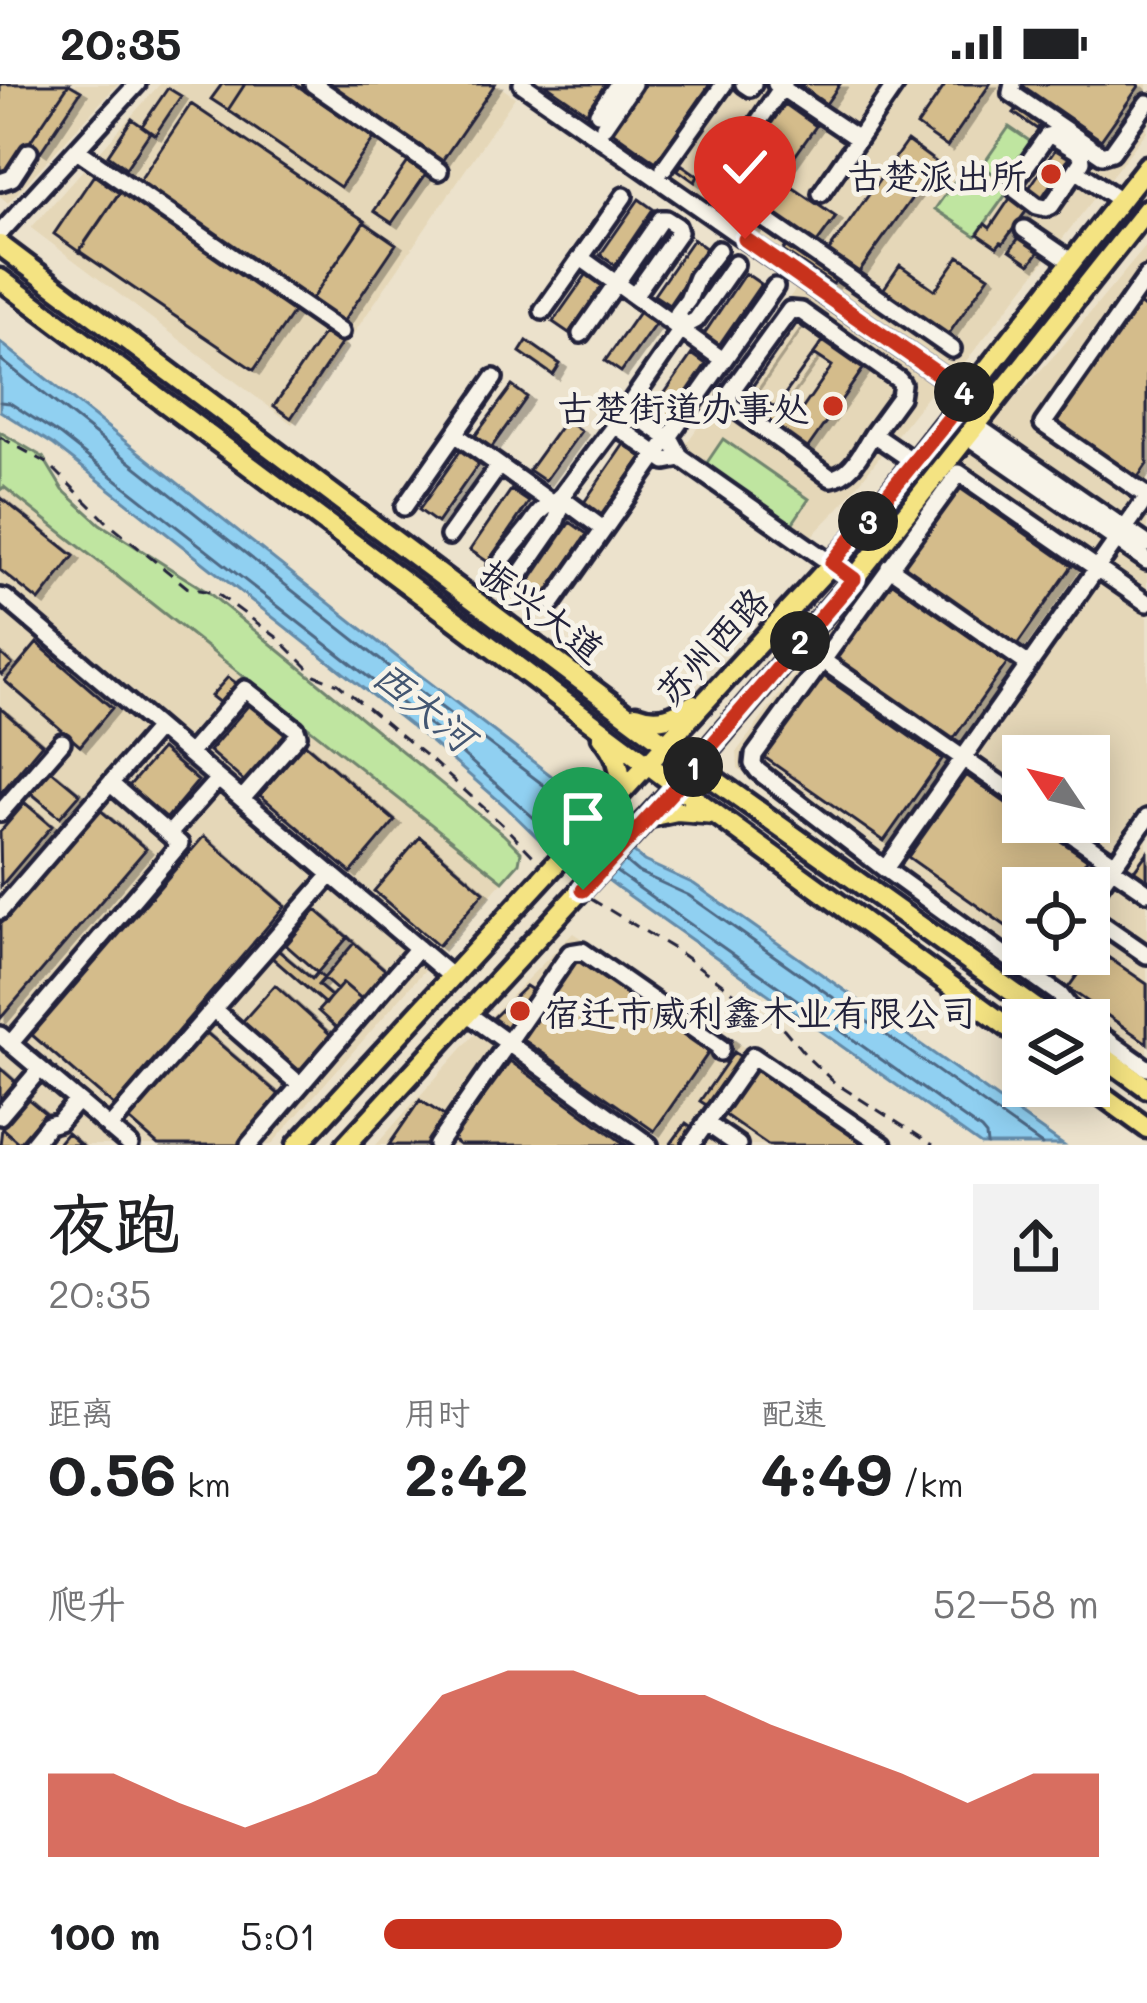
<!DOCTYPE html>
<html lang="zh">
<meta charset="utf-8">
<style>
:root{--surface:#fff;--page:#f2f2f2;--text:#202124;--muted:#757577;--accent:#c8321e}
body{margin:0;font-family:Mali,"LXGW WenKai TC",sans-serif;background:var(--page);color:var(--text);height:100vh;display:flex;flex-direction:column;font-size:45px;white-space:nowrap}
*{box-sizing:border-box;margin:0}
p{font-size:39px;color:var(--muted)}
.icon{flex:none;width:66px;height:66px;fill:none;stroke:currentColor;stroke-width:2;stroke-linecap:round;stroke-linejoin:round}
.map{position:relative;height:1061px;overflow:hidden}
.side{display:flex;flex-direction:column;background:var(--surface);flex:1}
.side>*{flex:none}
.needle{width:78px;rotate:305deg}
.buttons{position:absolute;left:1002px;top:651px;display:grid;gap:24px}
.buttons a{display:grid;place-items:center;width:108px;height:108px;border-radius:0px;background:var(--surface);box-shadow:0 6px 30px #0003;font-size:60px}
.pin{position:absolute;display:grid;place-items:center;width:102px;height:102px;color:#fff;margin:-123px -51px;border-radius:50% 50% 50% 0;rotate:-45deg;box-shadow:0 0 12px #0007}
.pin .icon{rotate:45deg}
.km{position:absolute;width:60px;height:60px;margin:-30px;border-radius:50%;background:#222;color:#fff;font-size:33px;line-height:60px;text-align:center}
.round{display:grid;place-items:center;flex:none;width:126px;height:126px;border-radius:0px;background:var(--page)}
.overview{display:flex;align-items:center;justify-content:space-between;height:204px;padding:0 48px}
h1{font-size:66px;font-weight:800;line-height:90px}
.metrics{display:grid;grid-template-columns:repeat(3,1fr);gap:18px;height:204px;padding:12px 48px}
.metrics div{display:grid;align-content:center}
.metrics b{font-size:60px;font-weight:800}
.metrics small{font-size:33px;font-weight:400}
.metrics p{font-size:33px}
.chart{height:336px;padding:24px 48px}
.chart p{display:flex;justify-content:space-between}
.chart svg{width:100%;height:216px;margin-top:12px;fill:var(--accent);opacity:.7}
ul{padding:0 48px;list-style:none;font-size:39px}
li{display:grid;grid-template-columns:192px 144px 1fr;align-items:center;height:90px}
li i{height:30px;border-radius:15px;background:var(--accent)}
.status{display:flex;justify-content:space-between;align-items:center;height:84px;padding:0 60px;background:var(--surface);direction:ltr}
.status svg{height:33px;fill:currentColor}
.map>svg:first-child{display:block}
.built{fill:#e5d7b8;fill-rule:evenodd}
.green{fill:#bfe5a0;stroke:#70846e;stroke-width:3}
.water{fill:#90d0f1;stroke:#648aa8;stroke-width:3}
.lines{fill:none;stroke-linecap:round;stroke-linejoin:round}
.shore{stroke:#4e6884;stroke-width:3}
.building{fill:#d4bc8b;stroke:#22223b;stroke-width:3;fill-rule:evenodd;filter:url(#shadow)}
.minor-casing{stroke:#22223b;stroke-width:24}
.major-casing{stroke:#22223b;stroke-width:27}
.path{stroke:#22223b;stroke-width:3;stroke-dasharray:12 9;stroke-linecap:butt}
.minor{stroke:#f7f3e8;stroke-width:15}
.major{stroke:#f4e382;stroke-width:18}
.route-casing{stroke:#fff;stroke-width:24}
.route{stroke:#c8321e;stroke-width:15}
.poi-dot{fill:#c8321e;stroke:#f7f3e8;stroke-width:4.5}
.labels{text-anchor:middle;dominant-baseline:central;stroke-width:10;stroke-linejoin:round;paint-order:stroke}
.poi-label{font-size:36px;fill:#22223b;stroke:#f7f3e8;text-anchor:end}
.street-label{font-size:36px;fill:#22223b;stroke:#f7f3e8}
.water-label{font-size:39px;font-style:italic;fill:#435672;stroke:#f7f3e8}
</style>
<div class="status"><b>20:35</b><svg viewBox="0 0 49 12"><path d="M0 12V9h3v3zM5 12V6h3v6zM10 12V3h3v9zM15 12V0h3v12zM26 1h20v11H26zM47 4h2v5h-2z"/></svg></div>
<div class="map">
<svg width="1147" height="1061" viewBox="0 0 1147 1061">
<defs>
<filter id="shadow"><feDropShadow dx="6" dy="4" stdDeviation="0" flood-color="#0004"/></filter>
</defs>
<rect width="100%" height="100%" fill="#ece2cc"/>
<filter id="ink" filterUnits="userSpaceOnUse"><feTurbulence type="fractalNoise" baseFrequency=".00833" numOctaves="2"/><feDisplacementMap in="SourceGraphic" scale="24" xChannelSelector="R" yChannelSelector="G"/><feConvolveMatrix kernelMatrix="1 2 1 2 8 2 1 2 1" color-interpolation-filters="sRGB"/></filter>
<g filter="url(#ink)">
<path class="built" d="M 0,0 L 118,0 L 8,119 L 0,112 Z
M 160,0 L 496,0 L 515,13 L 292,340 L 31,144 Z
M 539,0 L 1147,0 L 1147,47 L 959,286 L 950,285 Z
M 1147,161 L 1147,985 L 1089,936 L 1075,936 L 1012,894 L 738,684 L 737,667 L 942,395 L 1060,265 ZM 1023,672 L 1089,672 L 1089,738 L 1023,738 ZM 1023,804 L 1089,804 L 1089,870 L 1023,870 Z
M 797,203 L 936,301 L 841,422 L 808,456 L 681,367 Z
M 3,403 L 503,797 L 271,1061 L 0,1061 L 0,406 Z
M 573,849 L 736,958 L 888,1061 L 376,1061 L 490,933 Z"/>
<path class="green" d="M 1009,43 L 1031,58 L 1004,97 L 982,82 Z
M 966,81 L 1007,109 L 976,152 L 935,125 Z
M 0,348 L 43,373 L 63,406 L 100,440 L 209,509 L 503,750 L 521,768 L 519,779 L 503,797 L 4,403 L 0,406 Z
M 723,355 L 809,415 L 792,440 L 706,380 Z"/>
<path class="water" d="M 0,258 L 416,588 L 574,709 L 577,721 L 644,777 L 694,800 L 1063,1061 L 981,1061 L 620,805 L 556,757 L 542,758 L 504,721 L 430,657 L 54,361 L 0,327 Z"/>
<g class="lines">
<path class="shore" d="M 0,275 L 408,598 L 562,715 L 567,728 L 578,737
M 0,318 L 10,319 L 61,352 L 437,647 L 545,744 L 560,745 L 567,750
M 625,777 L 638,788 L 688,811 L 1042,1061
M 615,787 L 981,1046 L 986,1052 L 987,1061"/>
</g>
<path class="building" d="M 0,0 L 69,0 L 6,93 L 0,89 Z
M 69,0 L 81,7 L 41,67 L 29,59 Z
M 222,0 L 245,0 L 228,26 L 211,15 Z
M 245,0 L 295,0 L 374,54 L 340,103 L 228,26 Z
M 329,0 L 495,0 L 442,77 Z
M 545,0 L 607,0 L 587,29 Z
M 645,0 L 710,0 L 656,78 L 612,47 Z
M 798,0 L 840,0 L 826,20 Z
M 946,0 L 990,0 L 947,63 L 917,42 Z
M 1024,0 L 1137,0 L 1139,2 L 1101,56 L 1023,2 Z
M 168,4 L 181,12 L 155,51 L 142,42 Z
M 191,20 L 365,137 L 311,216 L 138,99 Z
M 785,20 L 816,42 L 759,123 L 728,101 Z
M 1019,23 L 1042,39 L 1037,45 L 1014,29 Z
M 132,35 L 150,48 L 126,84 L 108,71 Z
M 907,57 L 937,79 L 856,192 L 826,171 Z
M 1059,60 L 1072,69 L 1038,119 L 1025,110 Z
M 408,78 L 426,90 L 392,139 L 374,127 Z
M 681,80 L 698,92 L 695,98 L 678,86 Z
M 94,91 L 119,109 L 79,168 L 54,150 Z
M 792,103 L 836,133 L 814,163 L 771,133 Z
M 121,106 L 296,224 L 254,286 L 79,167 Z
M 1013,110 L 1030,122 L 1003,159 L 1001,158 L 997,163 L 978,150 L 985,140 L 990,144 Z
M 639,115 L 653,125 L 615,181 L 600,171 Z
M 727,116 L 759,137 L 754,145 L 722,123 Z
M 364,138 L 396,160 L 343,238 L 311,216 Z
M 1023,148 L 1043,162 L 1030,180 L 1010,166 Z
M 693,155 L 707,165 L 669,221 L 654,211 Z
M 789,158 L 839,192 L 833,200 L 783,167 Z
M 959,172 L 989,192 L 948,251 L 883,206 L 900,181 L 935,206 Z
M 589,187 L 605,199 L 569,249 L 553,238 Z
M 745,189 L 761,200 L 719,261 L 704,250 Z
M 1138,219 L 1147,226 L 1147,380 L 1134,399 L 1052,342 Z
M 640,227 L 656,239 L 621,288 L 605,277 Z
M 797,239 L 863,285 L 807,365 L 741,318 ZM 814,270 L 832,282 L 794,337 L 775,324 Z
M 797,239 L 823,257 L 775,324 L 750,306 Z
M 324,249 L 341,260 L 291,334 L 274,322 Z
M 527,257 L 560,280 L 553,291 L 520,268 Z
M 692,270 L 706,280 L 668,336 L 653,326 Z
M 512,302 L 527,313 L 491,364 L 475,352 Z
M 565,336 L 581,347 L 545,397 L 529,386 Z
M 624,360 L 642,373 L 601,432 L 583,420 Z
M 461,366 L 479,379 L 437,439 L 419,426 Z
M 954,400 L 1072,482 L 1014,565 L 896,483 Z
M 511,406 L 529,418 L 488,478 L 470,466 Z
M 0,413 L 74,472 L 39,517 L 0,486 Z
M 570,438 L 587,450 L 545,511 L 528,500 Z
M 887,495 L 1007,579 L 949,661 L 829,578 Z
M 37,559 L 112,624 L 80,662 L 5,597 Z
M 0,569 L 12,580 L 2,591 L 0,589 Z
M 822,591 L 942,675 L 884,757 L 764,673 Z
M 228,593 L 238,601 L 221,620 L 211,612 Z
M 253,616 L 292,648 L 247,700 L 209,667 Z
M 0,624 L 42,660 L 0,710 Z
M 304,659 L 395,737 L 351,789 L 260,711 Z
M 161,665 L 198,697 L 166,735 L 129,702 Z
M 51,686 L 80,710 L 60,733 L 31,709 Z
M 966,691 L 1023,731 L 1023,738 L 1033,738 L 1087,775 L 1067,804 L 1023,804 L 1023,854 L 908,773 Z
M 25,719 L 52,742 L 1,802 L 0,748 Z
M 99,725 L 146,765 L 0,935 L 0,840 Z
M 204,752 L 285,822 L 114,1022 L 32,951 Z
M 420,753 L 484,808 L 438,862 L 374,807 Z
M 1147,769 L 1147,798 L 1133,788 Z
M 316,826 L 389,889 L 364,917 L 343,899 L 337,906 L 286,861 Z
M 260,851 L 312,895 L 348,853 L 354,859 L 318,901 L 331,912 L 325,920 L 254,858 Z
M 1096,865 L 1147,900 L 1147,959 L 1068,904 Z
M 579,872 L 711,965 L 654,1047 L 521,954 Z
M 343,899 L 364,917 L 339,946 L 318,927 Z
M 275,901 L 333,953 L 301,990 L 242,938 Z
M 526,902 L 537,909 L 511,947 L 493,934 Z
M 700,934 L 732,956 L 728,962 L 695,940 Z
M 202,945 L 282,1013 L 240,1061 L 158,1061 L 126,1033 Z
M 734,968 L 744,975 L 711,1024 L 700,1017 Z
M 510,977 L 626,1061 L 459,1061 L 452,1056 Z
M 757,979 L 875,1061 L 768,1061 L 722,1029 Z
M 0,984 L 17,999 L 0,1019 Z
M 27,1014 L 45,1029 L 19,1059 L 2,1044 Z
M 420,1016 L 447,1034 L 428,1061 L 389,1061 Z
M 686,1039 L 696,1046 L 685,1061 L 670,1061 Z
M 2,1044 L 19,1059 L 18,1061 L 0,1061 Z
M 67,1049 L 81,1061 L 57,1061 Z"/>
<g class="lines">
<g class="minor-casing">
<path id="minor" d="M 313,0 L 439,87
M 522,0 L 968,311
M 744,0 L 750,4 L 753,0
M 776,0 L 858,55
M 784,0 L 719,96 L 721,105 L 952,265
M 1013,0 L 1011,9 L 1017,13 L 1102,71 L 1112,68 L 1147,19
M 598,29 L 618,0
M 604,42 L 633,0
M 77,66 L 341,248
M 664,84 L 724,0
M 1076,86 L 1082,77 L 1081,69 L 1051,51 L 1047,52 L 1016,96 L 1016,106 L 1037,122 L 1046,124 L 1051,122 L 1076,86 L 1120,116
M 0,98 L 12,94 L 29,68
M 821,109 L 896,0
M 1024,145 L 1065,173
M 0,149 L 137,0
M 718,166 L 697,193 L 688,216 L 678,229 L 683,243 L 696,236 L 735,180
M 581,174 L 723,276
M 1147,192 L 1043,340 L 1147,412
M 543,227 L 624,112
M 581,250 L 661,135 L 666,135 L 677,142 L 679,148 L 634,212
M 627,325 L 672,357 L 681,374 L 853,495
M 615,341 L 666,377 L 681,374
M 975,341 L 1147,460
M 455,350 L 552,419
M 873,350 C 862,367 852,391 831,394 L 730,321 L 729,310 L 790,226 L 801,227 L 899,296 L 902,300 L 900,313 L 873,350 L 914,378
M 967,352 L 1147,477
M 560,413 L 603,445
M 557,418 L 615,341 L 683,243
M 404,423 L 494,294
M 449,452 L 499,382
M 497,483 C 507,469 518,457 529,443 C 538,431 541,423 557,418 L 561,423 L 555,440 L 516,496
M 889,483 L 1029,581
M 0,513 L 5,514 L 452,893
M 552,519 L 775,203
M 822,576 L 1023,716
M 189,670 L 245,605 L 296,645 L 298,651 L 242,715
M 0,729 L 62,658
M 1054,738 L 1115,780
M 169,750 L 218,695
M 1112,784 L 1147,808
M 885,785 L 1147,413
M 1089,817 L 1147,734
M 0,827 L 158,644
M 1089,831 L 1147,871
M 1036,894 L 1053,870
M 213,925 L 300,1001
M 468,930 L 649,1061
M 1079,936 L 1060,911 L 885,785 L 758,687 L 753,680 L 754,671 L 959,389 L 1147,519
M 1089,943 L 1147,984
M 0,951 L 130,1061
M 10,960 L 180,760 L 111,700
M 0,1032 L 40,985
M 706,1039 L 738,1061
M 109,1044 L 331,791
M 32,1061 L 48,1041 L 59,1038 L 77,1017
M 249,1061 L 418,864
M 437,1061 L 570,869 L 582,867 L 721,964 L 720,968
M 691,1061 L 753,972 L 883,1061"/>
</g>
<g class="major-casing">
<path id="major" d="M 0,161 L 694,681 L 1052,936
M 0,195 L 677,702 L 1023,954
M 636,631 C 659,640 675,632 694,620
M 602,652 C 617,668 621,686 622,707
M 649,733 L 677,727 L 715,730
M 1089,962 L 1147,1004
M 1089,1002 L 1147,1044
M 297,1061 L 849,461 L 1147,82
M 346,1061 L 677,702 L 850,500 L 1147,125"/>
</g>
<path class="path" d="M 0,353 L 49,380 L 109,440 L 188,504 L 216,509 L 278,554 L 315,591 L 338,600 L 431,676 L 504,742 L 539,778
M 591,815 L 676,866 L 784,945 L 809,975 L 835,999 L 933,1061"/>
<use href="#minor" class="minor"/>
<use href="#major" class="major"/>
</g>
</g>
<g class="lines" filter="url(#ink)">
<g class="route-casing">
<path id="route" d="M 583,806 L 677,702 L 854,495 L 832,479 L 968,311 L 745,155"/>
</g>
<use href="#route" class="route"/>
</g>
<g class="poi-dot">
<circle cx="1051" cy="90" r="12"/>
<circle cx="833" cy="322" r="12"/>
<circle cx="520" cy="927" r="12"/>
</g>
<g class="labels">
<g class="poi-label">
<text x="1027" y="90">古楚派出所</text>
<text x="809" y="322">古楚街道办事处</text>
<text x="544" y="927" text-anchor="start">宿迁市威利鑫木业有限公司</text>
</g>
<g class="street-label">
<text transform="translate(543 526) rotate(37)">振兴大道</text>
<text transform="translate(711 561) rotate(-47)">苏州西路</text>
</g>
<g class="water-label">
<text transform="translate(425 621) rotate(39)">西大河</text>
</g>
</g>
</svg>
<div class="buttons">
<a><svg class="needle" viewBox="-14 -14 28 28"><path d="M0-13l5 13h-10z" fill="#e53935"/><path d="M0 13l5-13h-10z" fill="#757577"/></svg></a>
<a><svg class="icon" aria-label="locate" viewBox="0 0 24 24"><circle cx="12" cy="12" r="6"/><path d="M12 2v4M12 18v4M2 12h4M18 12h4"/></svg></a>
<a><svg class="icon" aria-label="layers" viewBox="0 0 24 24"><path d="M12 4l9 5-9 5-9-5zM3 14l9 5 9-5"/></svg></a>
</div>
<div class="pin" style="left:583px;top:806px;background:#1e9e55"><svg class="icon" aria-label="arrive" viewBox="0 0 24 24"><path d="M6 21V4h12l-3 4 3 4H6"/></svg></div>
<div class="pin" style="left:745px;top:155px;background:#d93025"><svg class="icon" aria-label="check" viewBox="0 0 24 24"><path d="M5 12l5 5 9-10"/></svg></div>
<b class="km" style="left:693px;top:683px">1</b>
<b class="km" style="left:800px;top:557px">2</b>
<b class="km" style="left:868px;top:437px">3</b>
<b class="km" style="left:964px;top:308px">4</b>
</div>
<section class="side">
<div class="overview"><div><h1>夜跑</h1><p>20:35</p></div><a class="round"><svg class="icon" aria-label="share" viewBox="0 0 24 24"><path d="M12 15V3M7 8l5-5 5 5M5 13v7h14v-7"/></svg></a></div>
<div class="metrics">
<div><p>距离</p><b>0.56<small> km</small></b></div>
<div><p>用时</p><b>2:42</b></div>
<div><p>配速</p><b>4:49<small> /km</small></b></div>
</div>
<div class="chart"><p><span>爬升</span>52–58 m</p>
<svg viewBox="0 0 160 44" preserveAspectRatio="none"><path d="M0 44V27L10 27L20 33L30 38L40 33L50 27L60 11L70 6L80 6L90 11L100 11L110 17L120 22L130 27L140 33L150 27L160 27V44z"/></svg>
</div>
<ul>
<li><b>100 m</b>5:01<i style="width:64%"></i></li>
</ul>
</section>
